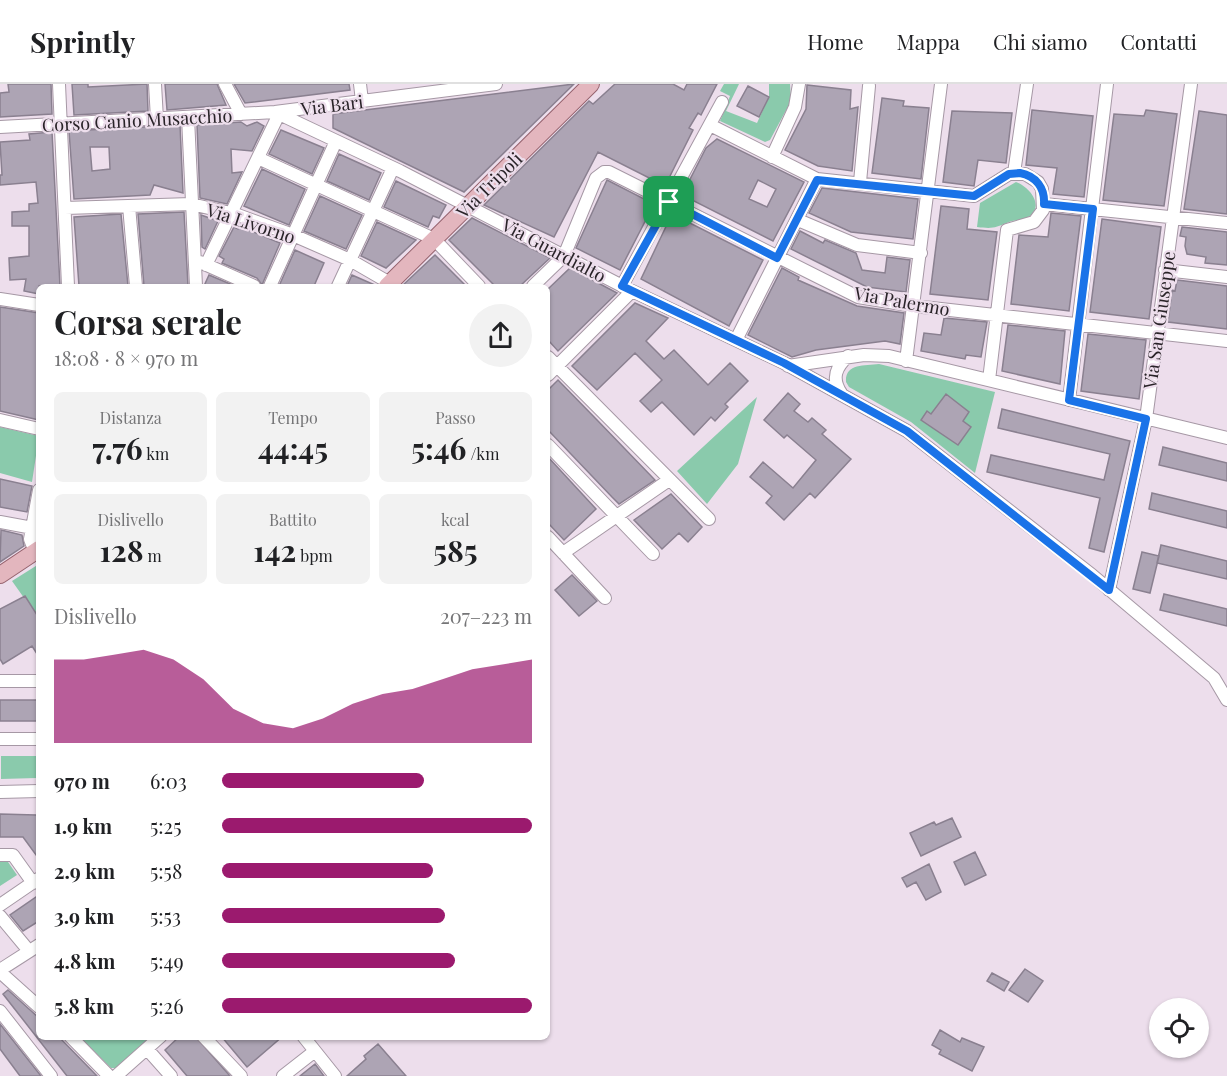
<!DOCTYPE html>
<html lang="it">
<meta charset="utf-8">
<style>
:root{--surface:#fff;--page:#f2f2f2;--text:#202124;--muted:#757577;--line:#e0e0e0;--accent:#9b1a6e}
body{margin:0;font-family:"Playfair Display",serif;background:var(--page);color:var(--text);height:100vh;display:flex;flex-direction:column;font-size:22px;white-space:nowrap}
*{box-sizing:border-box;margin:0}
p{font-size:20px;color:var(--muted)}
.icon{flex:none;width:33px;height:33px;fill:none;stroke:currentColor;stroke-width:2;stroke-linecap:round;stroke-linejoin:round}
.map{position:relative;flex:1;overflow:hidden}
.panel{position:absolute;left:36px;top:200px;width:514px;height:756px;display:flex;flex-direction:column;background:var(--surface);border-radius:9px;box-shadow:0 2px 4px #0004}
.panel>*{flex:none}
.buttons{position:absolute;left:1149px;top:914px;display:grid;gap:12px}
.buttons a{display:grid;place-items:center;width:60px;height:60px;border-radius:50%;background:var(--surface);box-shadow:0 2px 4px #0004;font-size:30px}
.pin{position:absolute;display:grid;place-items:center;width:51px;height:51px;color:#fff;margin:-26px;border-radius:12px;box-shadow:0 3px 9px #0006}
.round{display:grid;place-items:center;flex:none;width:63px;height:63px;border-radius:32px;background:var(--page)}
.head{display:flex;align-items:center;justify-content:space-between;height:102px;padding:0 18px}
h1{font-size:33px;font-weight:700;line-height:45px}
.stats{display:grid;grid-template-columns:repeat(3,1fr);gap:9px;height:102px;padding:6px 18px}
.stats div{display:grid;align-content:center;border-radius:9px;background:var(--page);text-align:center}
.stats b{font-size:30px;font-weight:700}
.stats small{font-size:16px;font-weight:400}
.stats p{font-size:16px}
.chart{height:168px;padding:12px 18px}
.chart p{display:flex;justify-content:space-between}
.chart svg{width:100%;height:108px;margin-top:6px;fill:var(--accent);opacity:.7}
ul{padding:0 18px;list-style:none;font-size:20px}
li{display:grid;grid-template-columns:96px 72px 1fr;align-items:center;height:45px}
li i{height:15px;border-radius:8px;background:var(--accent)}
header{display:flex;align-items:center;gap:36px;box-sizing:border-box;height:84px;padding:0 30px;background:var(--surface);border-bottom:2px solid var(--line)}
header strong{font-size:28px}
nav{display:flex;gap:33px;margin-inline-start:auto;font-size:21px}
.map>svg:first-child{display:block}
.green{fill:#8acaac}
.building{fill:#ada4b4;stroke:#8a8090;stroke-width:1.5;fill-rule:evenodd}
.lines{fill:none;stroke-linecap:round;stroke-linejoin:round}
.minor-casing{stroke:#a698a5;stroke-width:14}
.major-casing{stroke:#96636e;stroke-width:18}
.minor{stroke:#fff;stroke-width:12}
.major{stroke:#e3b6be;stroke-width:16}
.route-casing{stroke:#fff;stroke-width:12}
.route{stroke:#1a73e8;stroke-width:8}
.labels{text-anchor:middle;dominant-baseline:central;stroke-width:4.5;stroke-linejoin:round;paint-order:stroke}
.street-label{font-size:18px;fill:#292328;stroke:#eddeec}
</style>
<header>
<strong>Sprintly</strong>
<nav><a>Home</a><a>Mappa</a><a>Chi siamo</a><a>Contatti</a></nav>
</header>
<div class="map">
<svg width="1227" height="992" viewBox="0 0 1227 992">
<rect width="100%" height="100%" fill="#eddeec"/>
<path class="green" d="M 724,0 L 739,0 L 726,27 L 757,39 L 769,13 L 769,0 L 790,0 L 791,17 L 770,56 L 765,58 L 720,37 L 730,12 L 720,7 Z
M 1016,98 C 1030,103 1046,123 1027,134 C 1021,137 1014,136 1009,138 C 994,144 993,145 977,143 L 980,119 Z
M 879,280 L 995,308 L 975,389 L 911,338 L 849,303 L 846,298 C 845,279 864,282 879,280 Z
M 757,313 L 738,380 L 707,420 L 677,387 Z
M 0,343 L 39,352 L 32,398 L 0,389 Z
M 39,480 L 39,535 L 12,497 Z
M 1,672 L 37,672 L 37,694 L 1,695 Z
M 0,777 L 8,778 L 17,791 L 0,802 Z
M 80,953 L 150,953 L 116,984 L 111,984 Z"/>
<path class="building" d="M 8,0 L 51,0 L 52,30 L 0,33 L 0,9 L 9,8 Z
M 72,0 L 88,0 L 88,3 L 147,0 L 148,27 L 74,31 Z
M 165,0 L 217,0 L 226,21 L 167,26 Z
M 234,0 L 349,0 L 350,6 L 245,19 Z
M 574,0 L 464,108 L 333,44 L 333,30 Z
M 615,0 L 673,0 L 684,6 L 687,0 L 717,0 L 701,31 L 698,29 L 689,44 L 693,46 L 665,102 L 598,68 L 554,153 L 484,121 L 589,17 L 593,20 Z
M 807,1 L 851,6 L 850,25 L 858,23 L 852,87 L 818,82 L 785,66 L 806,25 Z
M 748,2 L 769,13 L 759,33 L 737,22 Z
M 882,14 L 904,17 L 903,22 L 929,24 L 921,95 L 872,89 Z
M 1032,26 L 1093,32 L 1084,113 L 1053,110 L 1057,84 L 1026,81 Z
M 1146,26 L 1177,30 L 1164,122 L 1103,116 L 1114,30 L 1144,32 Z
M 952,27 L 1012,29 L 1006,79 L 978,76 L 974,102 L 943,98 Z
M 1199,27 L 1227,31 L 1227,130 L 1184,125 Z
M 241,38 L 247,42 L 257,38 L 264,42 L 252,67 L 231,65 L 232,89 L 242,88 L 227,120 L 200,114 L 197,41 Z
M 180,41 L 183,109 L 154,101 L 150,111 L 74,115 L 69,47 ZM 90,63 L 109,63 L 110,85 L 92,87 Z
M 281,46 L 324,64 L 312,90 L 269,70 Z
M 52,48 L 60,202 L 39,202 L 39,210 L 24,207 L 26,195 L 10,196 L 9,174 L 29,172 L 29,142 L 12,142 L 12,128 L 29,127 L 29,120 L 38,119 L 36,98 L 0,101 L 0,91 L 2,91 L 0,58 L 30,56 L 29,50 Z
M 717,55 L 804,98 L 773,157 L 682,111 L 706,64 ZM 758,96 L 776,105 L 767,123 L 749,115 Z
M 339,70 L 381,89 L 369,116 L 327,97 Z
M 262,85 L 305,105 L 289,141 L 244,122 Z
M 607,96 L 654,120 L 620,186 L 576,164 Z
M 396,97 L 446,121 L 439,134 L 433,132 L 428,143 L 384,123 Z
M 822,104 L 918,115 L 913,155 L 851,148 L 809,129 Z
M 320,112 L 362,131 L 346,165 L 304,147 Z
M 941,122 L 969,125 L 967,145 L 997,148 L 988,216 L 930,210 Z
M 184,128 L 188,202 L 144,202 L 138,130 Z
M 1051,129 L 1081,132 L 1069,227 L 1011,220 L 1019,151 L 1048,153 Z
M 121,130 L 128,202 L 79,202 L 74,133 Z
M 672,130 L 763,176 L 729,242 L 641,195 Z
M 201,131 L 218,137 L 205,165 L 202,163 Z
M 472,134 L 550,174 L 520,202 L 495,202 L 449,156 Z
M 1102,135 L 1161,143 L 1149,235 L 1090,228 Z
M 377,138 L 416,156 L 386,184 L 361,172 Z
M 239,142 L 280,159 L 262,201 L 257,194 L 222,179 L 224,175 L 219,172 L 234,143 L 238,145 Z
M 1182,143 L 1227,148 L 1227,181 L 1205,179 L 1206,173 L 1187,170 L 1185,162 L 1186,153 L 1180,152 Z
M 800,147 L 823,159 L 825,156 L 856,169 L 862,186 L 885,189 L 887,173 L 910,176 L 906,208 L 867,203 L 791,165 Z
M 295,166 L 324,179 L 314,202 L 279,202 Z
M 435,171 L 466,202 L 403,202 L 403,201 Z
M 570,184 L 617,209 L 558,267 L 548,256 L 548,205 Z
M 782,184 L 799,193 L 798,196 L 857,222 L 904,229 L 900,260 L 885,257 L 816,266 L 792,273 L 748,251 Z
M 209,191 L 216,194 L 235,202 L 204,202 Z
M 352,191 L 377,202 L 347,202 Z
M 1177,196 L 1227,202 L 1227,245 L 1168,238 L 1172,206 L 1175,207 Z
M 635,219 L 668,234 L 646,257 L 664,275 L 674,266 L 708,301 L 730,279 L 748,297 L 725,320 L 728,323 L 715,337 L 711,333 L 694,351 L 662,318 L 651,328 L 640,317 L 662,296 L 635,269 L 597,306 L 572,282 Z
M 0,223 L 39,229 L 39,336 L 0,327 Z
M 944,234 L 987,238 L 981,273 L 966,271 L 965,275 L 921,267 L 924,249 L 941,251 Z
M 1008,241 L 1065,247 L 1060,300 L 1002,287 Z
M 1088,250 L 1146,256 L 1139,315 L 1081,307 Z
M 558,296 L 598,337 L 655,396 L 619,420 L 612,413 L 548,346 L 548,306 Z
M 788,309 L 800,320 L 794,327 L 808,338 L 812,334 L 826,346 L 822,350 L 851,375 L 815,414 L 810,409 L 784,436 L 766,419 L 772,412 L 750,393 L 763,378 L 793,404 L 816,376 L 787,351 L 784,354 L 764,336 Z
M 946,310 L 969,328 L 963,337 L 971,343 L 958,361 L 921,336 L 927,327 L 931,330 Z
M 1002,325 L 1130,357 L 1104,468 L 1089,464 L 1100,414 L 987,388 L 991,371 L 1104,396 L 1110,370 L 998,344 Z
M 1163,363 L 1227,379 L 1227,397 L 1159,381 Z
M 548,373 L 596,425 L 564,456 L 548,439 Z
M 0,395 L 32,402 L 27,428 L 0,423 Z
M 1152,409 L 1227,427 L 1227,444 L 1149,425 Z
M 671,410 L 702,443 L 688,458 L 679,449 L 662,465 L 634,436 Z
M 1,446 L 22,451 L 24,462 L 0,478 Z
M 1161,461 L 1227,477 L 1227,495 L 1157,479 Z
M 1142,468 L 1159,472 L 1150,509 L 1133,505 Z
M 572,491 L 597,517 L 579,532 L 555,506 Z
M 1164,510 L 1227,525 L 1227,542 L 1160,526 Z
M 25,512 L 39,534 L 39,573 L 32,562 L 3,580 L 0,575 L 0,525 Z
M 0,616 L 39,616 L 39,637 L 0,637 Z
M 0,730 L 36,731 L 39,735 L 39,775 L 23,753 L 0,753 Z
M 952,734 L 961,753 L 921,772 L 910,749 L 934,738 L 936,741 Z
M 975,768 L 986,791 L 965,801 L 954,778 Z
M 929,780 L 941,808 L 926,816 L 916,798 L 907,803 L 902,794 Z
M 39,811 L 39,837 L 23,847 L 10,831 Z
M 1025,885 L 1043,897 L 1028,918 L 1009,906 Z
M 992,889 L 1009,898 L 1004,907 L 987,897 Z
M 8,906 L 39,934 L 39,952 L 58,952 L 97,992 L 67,992 L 3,910 Z
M 0,940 L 41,992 L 20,992 L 0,965 Z
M 940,946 L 960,958 L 962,954 L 984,963 L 972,987 L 939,970 L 941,966 L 932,961 Z
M 180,952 L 195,952 L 230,992 L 187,992 L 165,966 Z
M 221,952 L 283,952 L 247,983 Z
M 378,960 L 406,992 L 347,992 L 366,975 L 364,972 Z
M 315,980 L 324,992 L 300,992 Z"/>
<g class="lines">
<g class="minor-casing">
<path id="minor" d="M 59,0 L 68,202
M 155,0 L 157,35
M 225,0 L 241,30
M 360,0 L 362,17
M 275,28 L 400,87 L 628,205 L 784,279 L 907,347 L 1092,491 L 1214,594 L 1227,616
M 188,34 L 196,202
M 710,41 L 817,95 L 974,112 L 1009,90 L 1025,90 L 1038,98 L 1042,105 L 1043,126 L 1034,138 L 1007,146 L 989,296
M 0,43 L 275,28 L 496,0
M 772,73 L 795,23 L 799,0
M 258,74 L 434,155 L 479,202
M 1014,89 L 1027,0
M 860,98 L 869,2
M 1044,120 L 1227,139
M 129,122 L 136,202
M 65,124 L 191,120 L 235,130 L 293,151 L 350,176 L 395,202
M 798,136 L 857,161 L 921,169
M 200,178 L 254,202
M 206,181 L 279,30
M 1165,186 L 1227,193
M 270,202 L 336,57
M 338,202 L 393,84
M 533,202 L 564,172 L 596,94 L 604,88 L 609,88 L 858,213 L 914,222 L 1227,257
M 622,202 L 722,18
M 0,215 L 39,221
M 736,256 L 817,95
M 548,273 L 709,435
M 906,277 L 941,0
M 788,282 L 864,271 L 889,272 L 1227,354
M 548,291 L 632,207
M 841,309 C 831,294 836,283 848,272
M 1069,316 L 1107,0
M 0,336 L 39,345
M 548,361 L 653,470
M 0,438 L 38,445
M 548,453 L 605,514
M 35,468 L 30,455 L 39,406
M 563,469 L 669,396
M 1109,506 L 1146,335 L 1191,0
M 0,597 L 39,597
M 0,655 L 39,655
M 0,708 L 39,707
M 0,771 L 13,771 L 33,799
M 0,821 L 38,795
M 0,832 L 29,867
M 0,886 L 39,861
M 0,888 L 39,923
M 0,927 L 51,992
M 70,952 L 109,992
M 203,952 L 241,992
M 303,952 L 335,992
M 147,965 L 171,992
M 116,992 L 161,952
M 283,992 L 315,967"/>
</g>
<g class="major-casing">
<path id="major" d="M 387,202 L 591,0
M 0,491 L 39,465"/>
</g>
<use href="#minor" class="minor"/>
<use href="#major" class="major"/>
</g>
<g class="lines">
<g class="route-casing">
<path id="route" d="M 1020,89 C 1036,92 1045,104 1044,120 L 1093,125 L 1069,316 L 1146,335 L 1109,506 L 907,347 L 784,279 L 622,202 L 669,118 L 777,174 L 817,96 L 974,112 L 1009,90 Z"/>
</g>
<use href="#route" class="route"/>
</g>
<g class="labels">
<g class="street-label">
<text transform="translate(332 21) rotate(-7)">Via Bari</text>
<text transform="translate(137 36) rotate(-3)">Corso Canio Musacchio</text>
<text transform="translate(489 101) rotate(-45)">Via Tripoli</text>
<text transform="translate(251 139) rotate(18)">Via Livorno</text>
<text transform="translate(554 166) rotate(28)">Via Guardialto</text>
<text transform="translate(902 217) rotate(10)">Via Palermo</text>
<text transform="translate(1159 236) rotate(-82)">Via San Giuseppe</text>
</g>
</g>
</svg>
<div class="buttons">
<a><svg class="icon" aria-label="locate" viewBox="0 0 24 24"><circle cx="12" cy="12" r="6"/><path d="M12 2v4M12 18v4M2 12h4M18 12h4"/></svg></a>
</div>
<div class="pin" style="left:669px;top:118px;background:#1e9e55"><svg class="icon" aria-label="arrive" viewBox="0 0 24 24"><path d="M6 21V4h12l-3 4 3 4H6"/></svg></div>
<section class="panel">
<div class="head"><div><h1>Corsa serale</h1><p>18:08 · 8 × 970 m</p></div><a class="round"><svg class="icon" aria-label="share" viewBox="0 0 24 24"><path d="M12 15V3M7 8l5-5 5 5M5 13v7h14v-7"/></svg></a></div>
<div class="stats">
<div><p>Distanza</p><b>7.76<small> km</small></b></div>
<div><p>Tempo</p><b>44:45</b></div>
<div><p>Passo</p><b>5:46<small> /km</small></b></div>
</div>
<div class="stats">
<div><p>Dislivello</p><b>128<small> m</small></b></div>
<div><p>Battito</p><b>142<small> bpm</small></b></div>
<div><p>kcal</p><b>585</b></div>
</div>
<div class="chart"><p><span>Dislivello</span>207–223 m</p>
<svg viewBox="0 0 160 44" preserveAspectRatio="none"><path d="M0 44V10L10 10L20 8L30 6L40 10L50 18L60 30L70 36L80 38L90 34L100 28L110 24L120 22L130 18L140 14L150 12L160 10V44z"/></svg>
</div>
<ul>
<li><b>970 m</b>6:03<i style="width:65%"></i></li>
<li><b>1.9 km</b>5:25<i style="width:100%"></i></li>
<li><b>2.9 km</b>5:58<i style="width:68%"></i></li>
<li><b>3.9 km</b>5:53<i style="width:72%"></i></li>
<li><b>4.8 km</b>5:49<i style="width:75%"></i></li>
<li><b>5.8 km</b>5:26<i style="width:100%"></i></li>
</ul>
</section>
</div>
